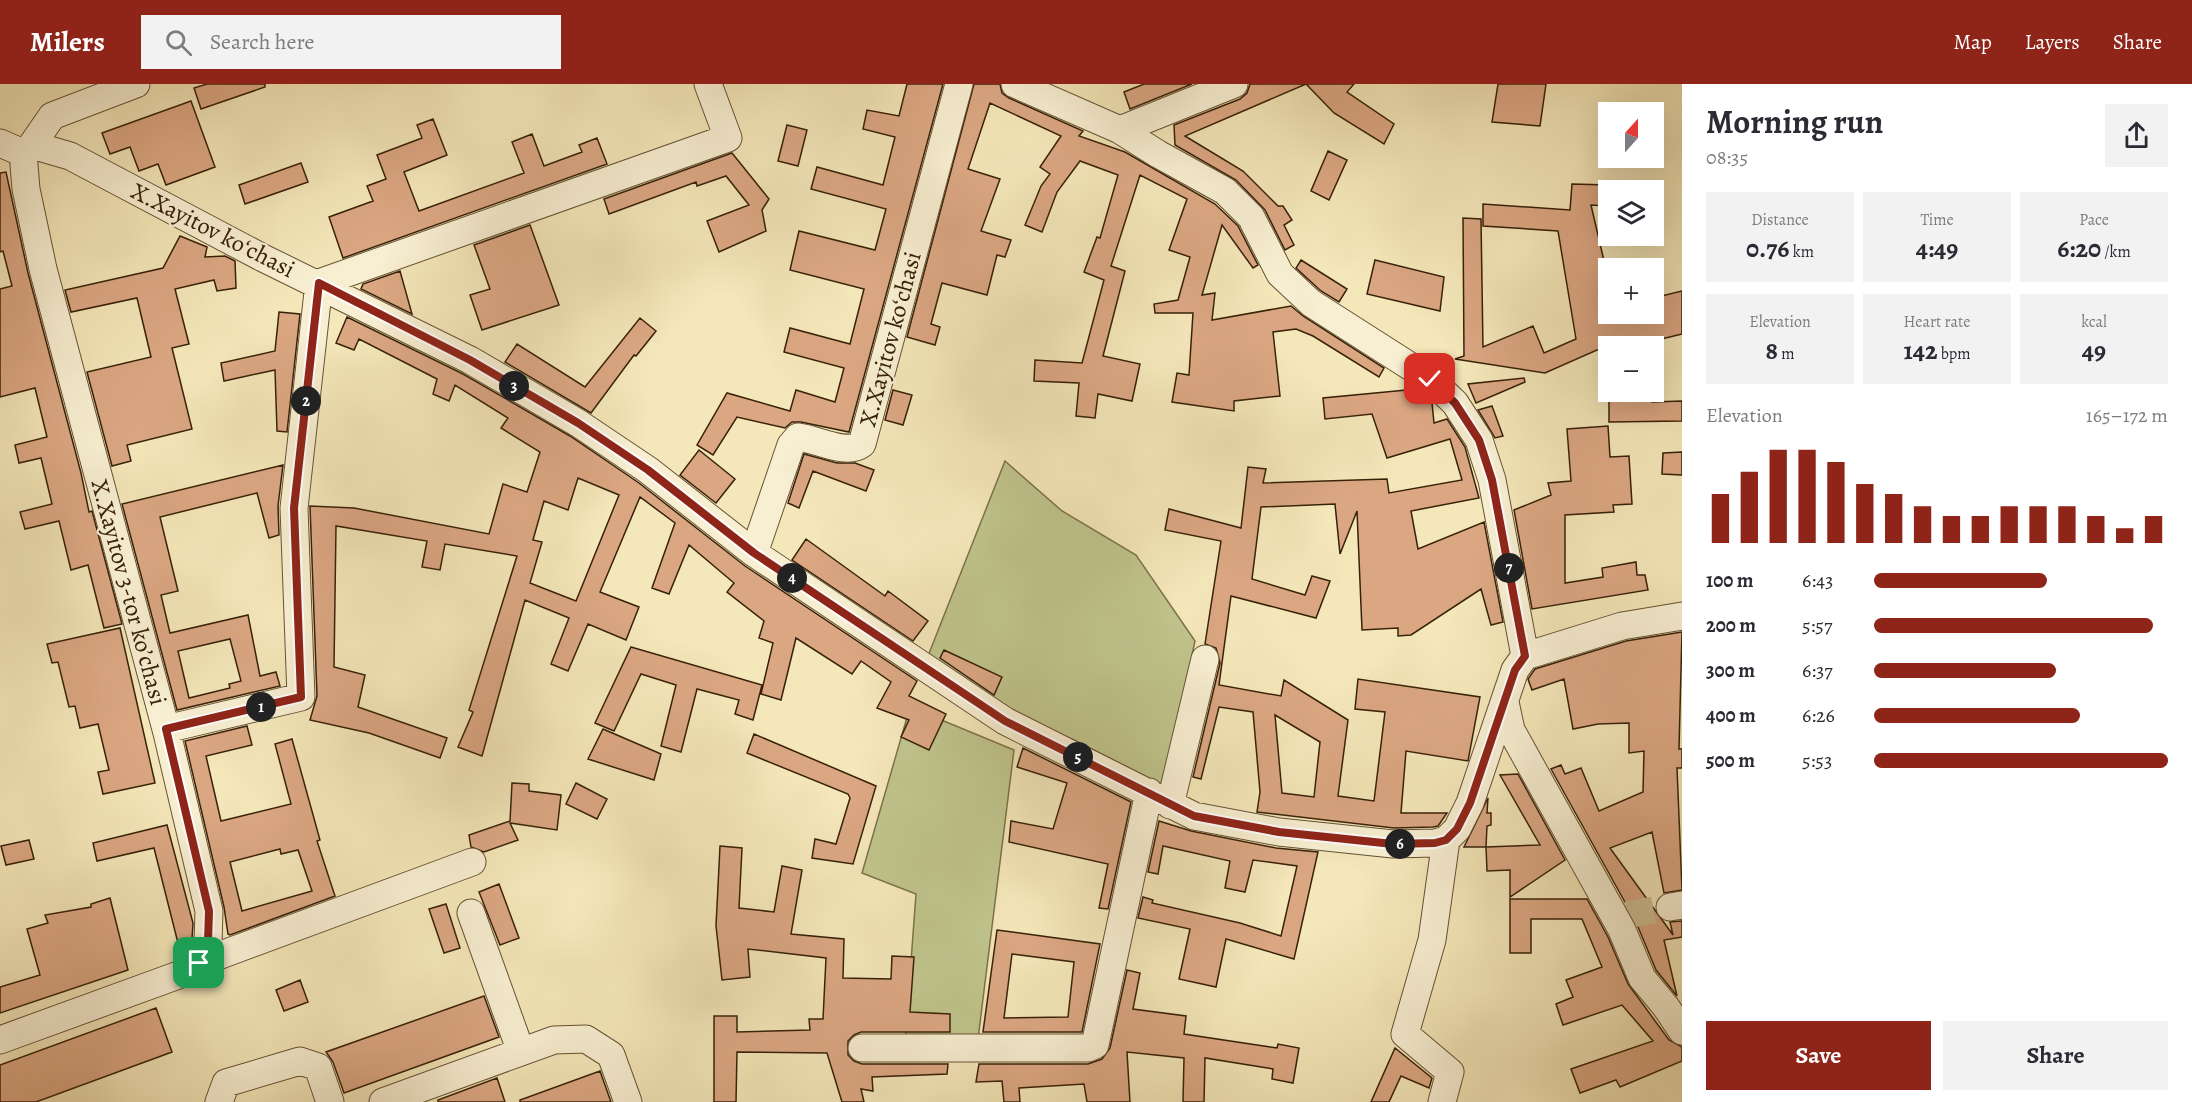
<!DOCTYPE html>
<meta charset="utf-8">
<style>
:root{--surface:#fff;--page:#f2f2f3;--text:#2b2b33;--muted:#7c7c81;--accent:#8f2418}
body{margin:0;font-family:Alegreya,serif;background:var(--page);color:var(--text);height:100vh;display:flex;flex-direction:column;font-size:22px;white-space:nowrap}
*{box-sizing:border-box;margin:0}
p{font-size:20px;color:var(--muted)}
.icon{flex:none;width:33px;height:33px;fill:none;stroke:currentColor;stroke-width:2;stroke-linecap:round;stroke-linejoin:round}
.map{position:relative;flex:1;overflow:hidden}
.drawer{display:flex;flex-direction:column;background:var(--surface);width:510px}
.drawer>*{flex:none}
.needle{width:39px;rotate:21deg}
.buttons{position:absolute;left:1598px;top:18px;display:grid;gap:12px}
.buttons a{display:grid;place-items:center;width:66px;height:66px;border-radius:0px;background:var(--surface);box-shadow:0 6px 24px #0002;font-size:30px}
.pin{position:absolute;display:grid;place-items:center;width:51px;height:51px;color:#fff;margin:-26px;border-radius:12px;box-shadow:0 3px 9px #0006}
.km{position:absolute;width:30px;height:30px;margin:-15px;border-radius:50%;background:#222;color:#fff;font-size:16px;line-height:30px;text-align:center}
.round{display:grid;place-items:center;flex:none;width:63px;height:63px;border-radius:0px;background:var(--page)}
.summary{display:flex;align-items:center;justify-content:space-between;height:102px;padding:0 24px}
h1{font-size:33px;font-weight:600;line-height:45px}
.metrics{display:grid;grid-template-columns:repeat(3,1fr);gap:9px;height:102px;padding:6px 24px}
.metrics div{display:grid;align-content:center;border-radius:0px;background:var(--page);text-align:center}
.metrics b{font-size:26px;font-weight:600}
.metrics small{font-size:16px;font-weight:400}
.metrics p{font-size:16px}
.chart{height:168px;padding:12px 24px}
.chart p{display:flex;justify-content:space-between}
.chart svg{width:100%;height:108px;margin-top:6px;stroke:var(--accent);stroke-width:6}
.button{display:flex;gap:12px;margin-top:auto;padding:12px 24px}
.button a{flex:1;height:69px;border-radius:0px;background:var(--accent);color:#fff;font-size:24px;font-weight:600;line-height:69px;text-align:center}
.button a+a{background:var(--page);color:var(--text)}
ul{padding:0 24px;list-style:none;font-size:20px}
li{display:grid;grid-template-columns:96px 72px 1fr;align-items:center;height:45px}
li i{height:15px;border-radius:8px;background:var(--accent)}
header{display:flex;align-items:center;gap:36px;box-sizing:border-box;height:84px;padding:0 30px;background:var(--accent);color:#fff}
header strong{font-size:28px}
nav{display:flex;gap:33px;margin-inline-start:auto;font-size:21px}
.search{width:420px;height:54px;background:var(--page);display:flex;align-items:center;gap:15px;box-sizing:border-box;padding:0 21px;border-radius:0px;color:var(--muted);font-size:22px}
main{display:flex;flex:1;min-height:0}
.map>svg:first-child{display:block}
.green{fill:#c0c48c;stroke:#7c724a;stroke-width:1.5}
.building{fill:#dba783;stroke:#372108;stroke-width:1.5;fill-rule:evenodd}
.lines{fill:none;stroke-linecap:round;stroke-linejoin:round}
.minor-tunnel{stroke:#cebf96;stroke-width:27;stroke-dasharray:27 14;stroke-linecap:butt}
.minor-casing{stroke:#665234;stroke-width:29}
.minor{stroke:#f8efd2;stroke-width:27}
.route-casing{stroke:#fff;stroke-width:12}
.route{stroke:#8f2418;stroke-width:8}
.labels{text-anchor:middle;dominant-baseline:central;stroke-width:4.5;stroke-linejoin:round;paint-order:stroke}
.street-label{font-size:24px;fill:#372108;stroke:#f8efd2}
</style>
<header>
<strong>Milers</strong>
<div class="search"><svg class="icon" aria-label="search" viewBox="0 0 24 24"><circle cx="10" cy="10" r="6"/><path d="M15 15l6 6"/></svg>Search here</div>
<nav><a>Map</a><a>Layers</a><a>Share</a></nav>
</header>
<main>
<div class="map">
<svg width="1682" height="1018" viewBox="0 0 1682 1018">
<rect width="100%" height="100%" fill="#f4e7b9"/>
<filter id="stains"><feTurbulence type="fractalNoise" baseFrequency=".00333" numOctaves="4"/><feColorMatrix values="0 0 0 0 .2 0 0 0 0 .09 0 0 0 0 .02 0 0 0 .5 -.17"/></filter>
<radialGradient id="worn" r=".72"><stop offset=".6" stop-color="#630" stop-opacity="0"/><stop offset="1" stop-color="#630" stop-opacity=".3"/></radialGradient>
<path class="green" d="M 1005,377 L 1062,427 L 1136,471 L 1195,557 L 1165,702 L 1074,656 L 999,624 L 928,572 Z
M 910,623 L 1014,666 L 978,955 L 905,958 L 916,810 L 862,789 Z"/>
<path class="building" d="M 207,0 L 265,0 L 265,3 L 201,25 L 194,4 Z
M 907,0 L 943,0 L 849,348 L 801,338 L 792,338 L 785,344 L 737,333 L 713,371 L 697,361 L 727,309 L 790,327 L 796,306 L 835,318 L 844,284 L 784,268 L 790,244 L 850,260 L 864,205 L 790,186 L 799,147 L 875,166 L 886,125 L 811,105 L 817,83 L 883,101 L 895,53 L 863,45 L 867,26 L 899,32 Z
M 974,0 L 1000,0 L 1002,9 L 1009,14 L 1083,47 L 1079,52 L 1125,68 L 1215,120 L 1238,142 L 1258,181 L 1253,184 L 1222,141 L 1202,211 L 1215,209 L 1212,236 L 1291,222 L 1303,232 L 1384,284 L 1379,293 L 1313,252 L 1296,245 L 1273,248 L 1280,312 L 1234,317 L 1234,327 L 1172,318 L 1177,289 L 1189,291 L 1193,229 L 1155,229 L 1154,220 L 1178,216 L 1190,173 L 1169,166 L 1187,115 L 1140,91 L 1111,182 L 1125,187 L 1103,272 L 1140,280 L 1132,317 L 1098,310 L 1095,334 L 1076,332 L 1079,299 L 1034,297 L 1035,276 L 1082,279 L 1104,196 L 1084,188 L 1097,153 L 1100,154 L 1118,91 L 1080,77 L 1057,108 L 1042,148 L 1025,141 L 1041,102 L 1050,90 L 1040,83 L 1061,52 L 990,19 L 968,85 L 1000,95 L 981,147 L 1011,156 L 1005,173 L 997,171 L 987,211 L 942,199 L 931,240 L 940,243 L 935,261 L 907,253 Z
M 1144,0 L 1192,0 L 1130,25 L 1124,8 Z
M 1250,0 L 1354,0 L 1347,8 L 1394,40 L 1384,60 L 1334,29 L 1306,0 L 1185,52 L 1243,87 L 1278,122 L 1283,122 L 1292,136 L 1284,141 L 1294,161 L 1285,166 L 1265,126 L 1236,96 L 1175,61 L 1174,41 L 1240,15 L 1247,9 Z
M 1498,0 L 1546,0 L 1540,42 L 1492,38 Z
M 191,17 L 215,83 L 166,101 L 158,80 L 139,87 L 130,63 L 110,70 L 102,49 Z
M 433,35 L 447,71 L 404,88 L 419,127 L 524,89 L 512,58 L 532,50 L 544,82 L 582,68 L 579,61 L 597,54 L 607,80 L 343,174 L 329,133 L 373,117 L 367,102 L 386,95 L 377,71 L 422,54 L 417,41 Z
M 787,41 L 807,46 L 798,82 L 778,77 Z
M 1328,67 L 1347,76 L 1329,116 L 1311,107 Z
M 732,69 L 769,115 L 762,126 L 766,147 L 719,168 L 707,137 L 749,121 L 726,92 L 697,102 L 696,98 L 609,130 L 604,115 Z
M 301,79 L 308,98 L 245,120 L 239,101 Z
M 6,88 L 28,189 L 81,389 L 89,428 L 92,427 L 122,540 L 104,544 L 88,481 L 71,486 L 59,437 L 25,445 L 20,428 L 52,420 L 41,374 L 19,379 L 15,361 L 47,353 L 35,304 L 0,313 L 0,205 L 12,202 L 3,167 L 0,168 L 0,89 Z
M 1572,100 L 1608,101 L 1608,122 L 1591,121 L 1608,194 L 1608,230 L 1653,230 L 1653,214 L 1682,207 L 1682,250 L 1633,262 L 1606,262 L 1545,289 L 1455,275 L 1464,272 L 1463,134 L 1481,135 L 1483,263 L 1533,242 L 1544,269 L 1576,255 L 1558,147 L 1483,142 L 1483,120 L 1570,126 Z
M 530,141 L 559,221 L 482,246 L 470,211 L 490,205 L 474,161 Z
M 180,152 L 207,163 L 205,173 L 225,172 L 235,177 L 236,204 L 217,207 L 214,196 L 175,205 L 189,260 L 172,264 L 192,345 L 127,361 L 131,377 L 112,382 L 87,288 L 151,273 L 137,214 L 71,228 L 65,206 L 163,184 Z
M 1301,176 L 1347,205 L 1339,218 L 1321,207 L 1296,184 Z
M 1375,176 L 1444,193 L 1440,227 L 1367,210 Z
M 400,187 L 412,230 L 361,205 L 363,200 Z
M 279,228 L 300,230 L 287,348 L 277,347 L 275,286 L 224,297 L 221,279 L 275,267 Z
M 347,233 L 463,290 L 570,352 L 639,399 L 745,482 L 917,597 L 909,612 L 946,630 L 929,666 L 901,653 L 909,636 L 877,624 L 891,598 L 861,577 L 852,590 L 796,554 L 781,616 L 761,610 L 773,559 L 759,554 L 764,537 L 727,508 L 734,499 L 689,461 L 669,510 L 652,504 L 675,439 L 640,413 L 600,508 L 639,523 L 626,556 L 588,540 L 568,587 L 551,580 L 569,534 L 525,516 L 482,672 L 458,663 L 473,628 L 469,626 L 517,472 L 445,460 L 440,486 L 422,483 L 427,457 L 336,442 L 334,583 L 365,591 L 358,623 L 447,654 L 440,674 L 369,649 L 310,636 L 317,612 L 310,422 L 354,424 L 489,450 L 503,400 L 527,408 L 540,368 L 501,344 L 508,334 L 455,301 L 449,317 L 433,310 L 437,295 L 359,255 L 354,266 L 336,259 ZM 578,394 L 619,411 L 576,517 L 530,499 L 542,458 L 533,456 L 544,417 L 568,426 Z
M 640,234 L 656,247 L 636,272 L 634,271 L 591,329 L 505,278 L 517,260 L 585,303 Z
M 1524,294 L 1525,298 L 1476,319 L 1468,300 Z
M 1417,305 L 1432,319 L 1434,339 L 1447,335 L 1465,363 L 1479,414 L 1411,427 L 1418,465 L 1484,438 L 1503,538 L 1491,541 L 1481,505 L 1411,551 L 1398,552 L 1398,544 L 1362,546 L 1357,427 L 1340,470 L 1335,420 L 1261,423 L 1252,495 L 1305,511 L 1312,492 L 1330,497 L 1316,534 L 1231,512 L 1219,601 L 1281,612 L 1284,596 L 1348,636 L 1338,712 L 1374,717 L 1385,628 L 1355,625 L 1358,595 L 1480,613 L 1468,677 L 1406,667 L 1401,729 L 1447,729 L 1438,742 L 1433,743 L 1394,744 L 1257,728 L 1260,708 L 1253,628 L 1219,623 L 1201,695 L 1193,693 L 1220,579 L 1216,564 L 1205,560 L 1221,457 L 1165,446 L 1169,425 L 1241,444 L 1248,383 L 1266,385 L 1263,399 L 1387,395 L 1389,409 L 1462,396 L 1450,355 L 1387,374 L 1372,330 L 1325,335 L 1323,314 ZM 1275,631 L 1320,658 L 1314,713 L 1282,709 Z
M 893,306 L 912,311 L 903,341 L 885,336 Z
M 1609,308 L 1651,308 L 1652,318 L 1682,317 L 1682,337 L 1609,338 Z
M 1492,322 L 1503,352 L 1495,354 L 1478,326 Z
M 1608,342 L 1610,373 L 1629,372 L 1632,420 L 1613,421 L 1614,428 L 1565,431 L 1565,499 L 1603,493 L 1602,484 L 1636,478 L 1637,491 L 1645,491 L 1648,506 L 1532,525 L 1514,426 L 1551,411 L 1548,399 L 1571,397 L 1567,345 Z
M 699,366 L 735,395 L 716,419 L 680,391 Z
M 1682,368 L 1682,391 L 1662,390 L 1663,369 Z
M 804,370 L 837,379 L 855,379 L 874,386 L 866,407 L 813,387 L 799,424 L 788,419 Z
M 283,381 L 278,422 L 279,451 L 269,454 L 257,409 L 160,433 L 178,507 L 161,511 L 170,549 L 248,531 L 260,592 L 276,588 L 280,602 L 177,626 L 122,420 ZM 230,555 L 241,597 L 229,600 L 230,604 L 189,614 L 178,567 Z
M 806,455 L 885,512 L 888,507 L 928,537 L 913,557 L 792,476 Z
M 120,544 L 155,699 L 103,710 L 98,688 L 109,686 L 98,640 L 80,644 L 75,622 L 69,623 L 58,578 L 52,579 L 47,560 Z
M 1682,548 L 1679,665 L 1682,665 L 1682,684 L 1677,684 L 1682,806 L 1664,809 L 1652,748 L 1610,764 L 1673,851 L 1670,838 L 1682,837 L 1682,853 L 1664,856 L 1677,912 L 1656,886 L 1636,838 L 1551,685 L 1561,681 L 1565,690 L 1581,684 L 1599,727 L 1643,708 L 1644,667 L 1629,669 L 1629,639 L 1598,640 L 1573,645 L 1564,595 L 1532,606 L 1528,595 L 1535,585 L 1626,557 Z
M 631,563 L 762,601 L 753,636 L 735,630 L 739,616 L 697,605 L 681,668 L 661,662 L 676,601 L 641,590 L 614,647 L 595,639 Z
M 944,566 L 1002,593 L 994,611 L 940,574 Z
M 247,642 L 252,661 L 206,672 L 221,737 L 291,720 L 275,660 L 292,655 L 320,756 L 317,757 L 335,812 L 230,851 L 228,850 L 224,823 L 185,657 ZM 280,765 L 281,770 L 298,766 L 312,807 L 242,827 L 230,778 Z
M 603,645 L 661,670 L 654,696 L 588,675 Z
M 754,650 L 876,702 L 853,780 L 812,774 L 815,755 L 836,760 L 850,714 L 848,710 L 747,669 Z
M 1023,664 L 1131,718 L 1108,825 L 1099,824 L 1108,780 L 1009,758 L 1011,737 L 1053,745 L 1067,699 L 1017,683 Z
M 1518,690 L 1565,776 L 1510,813 L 1510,786 L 1487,787 L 1486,763 L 1540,761 L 1500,691 Z
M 512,699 L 529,700 L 529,707 L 561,711 L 557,746 L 510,739 L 518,756 L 484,768 L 471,763 L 469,751 L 510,737 Z
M 576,699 L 607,715 L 597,735 L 566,720 Z
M 1488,714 L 1487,729 L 1491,729 L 1491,741 L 1487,742 L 1486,763 L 1464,763 Z
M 1159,737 L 1191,747 L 1276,764 L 1318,768 L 1294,875 L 1226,855 L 1216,903 L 1179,895 L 1190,845 L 1138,834 L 1143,813 L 1153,816 L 1152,819 L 1240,839 L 1281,852 L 1297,782 L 1253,776 L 1245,808 L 1225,804 L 1230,777 L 1163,762 L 1158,790 L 1148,788 Z
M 167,741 L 193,839 L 192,855 L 188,864 L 180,867 L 154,764 L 97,777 L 93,759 Z
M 29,756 L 34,775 L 6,781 L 1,762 Z
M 720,762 L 742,764 L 739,824 L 774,828 L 782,782 L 802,786 L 791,850 L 844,855 L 843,894 L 891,895 L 892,872 L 914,873 L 910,928 L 950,930 L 950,948 L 861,948 L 854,951 L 848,957 L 848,971 L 854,977 L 862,980 L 948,980 L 947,990 L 872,993 L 873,1007 L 861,1005 L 864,1018 L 842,1018 L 827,969 L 737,968 L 736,1018 L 714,1018 L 714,932 L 737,932 L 737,948 L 810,946 L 809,935 L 823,935 L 826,874 L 748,865 L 750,893 L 722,896 L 716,842 Z
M 499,800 L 519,854 L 500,861 L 479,808 Z
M 110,814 L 128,886 L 0,929 L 0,903 L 40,891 L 27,845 L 48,839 L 45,831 L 91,823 L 91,820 Z
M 1510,815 L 1587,815 L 1608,853 L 1628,900 L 1669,956 L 1682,963 L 1682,977 L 1620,1003 L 1616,996 L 1580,1009 L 1571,985 L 1653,957 L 1622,921 L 1563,941 L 1556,920 L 1573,913 L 1566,896 L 1602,883 L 1582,835 L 1531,835 L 1531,869 L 1510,869 Z
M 446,820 L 460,864 L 444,869 L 429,825 Z
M 997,846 L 1100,860 L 1082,948 L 983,948 ZM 1012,870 L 1074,878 L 1068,933 L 1004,934 Z
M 1127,886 L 1140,889 L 1133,925 L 1186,932 L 1184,950 L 1277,964 L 1278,960 L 1299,964 L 1293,999 L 1272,995 L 1273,985 L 1205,974 L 1204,1018 L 1183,1018 L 1184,974 L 1127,968 L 1130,1018 L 1087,1018 L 1084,1000 L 1019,1004 L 1020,1018 L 1004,1018 L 1002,997 L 976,998 L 979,980 L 1088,980 L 1102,975 L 1110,964 Z
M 300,896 L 308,918 L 284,927 L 276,906 Z
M 484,912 L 499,953 L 344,1009 L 333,978 L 326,968 Z
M 156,924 L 172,968 L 36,1018 L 0,1018 L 0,981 Z
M 1395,964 L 1432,994 L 1429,1004 L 1401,992 L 1389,1018 L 1371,1018 Z
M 600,987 L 611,1018 L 520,1018 L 520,1016 Z
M 497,994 L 505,1018 L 438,1018 L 438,1016 Z"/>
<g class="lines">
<path class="minor-tunnel" d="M 1627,831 L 1670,823"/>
<g class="minor-casing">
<path id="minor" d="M 1015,0 L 1120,46 L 1158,70 L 1225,107 L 1251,133 L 1280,190 L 1311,219 L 1430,295 L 1455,319 L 1479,356 L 1492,396 L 1525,572
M 1120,46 L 1234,0
M 0,59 L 23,69
M 32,61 L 52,32 L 136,0
M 23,69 L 32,61 L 70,72 L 263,174 L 470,276 L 578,339 L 648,386 L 754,469 L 1005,637 L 1194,732 L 1279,748 L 1393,760 L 1435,759 L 1446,756 L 1457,745 L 1470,719 L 1515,586 L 1525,572 L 1622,542 L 1682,532
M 754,469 L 791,361 L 798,353 C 817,355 846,372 862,360 L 959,0
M 1505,618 L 1511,646 L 1622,846 L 1642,894 L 1666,923 L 1682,947
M 166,645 L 301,613 L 294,424 L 319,199 L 728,54 L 708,0
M 1170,721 L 1205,575
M 1670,823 L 1682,821
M 471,829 L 521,968
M 199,879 L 472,778
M 0,956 L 184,889 L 199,879 L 208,858 L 209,827 L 167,649 L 43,185 L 26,105 L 23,69
M 862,964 L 1088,964 L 1095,961 L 1149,708
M 219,1018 L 226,999 L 300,977 L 318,983 L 330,1018
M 383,1018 L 554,956 L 586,955 L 611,971 L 628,1018
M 1442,1018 L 1450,988 L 1405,950 L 1432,856 L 1446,756"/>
</g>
<use href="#minor" class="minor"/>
</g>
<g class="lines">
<g class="route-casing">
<path id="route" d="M 199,879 L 208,858 L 209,827 L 166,645 L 301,613 L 294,424 L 319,199 L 470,276 L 578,339 L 648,386 L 754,469 L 1005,637 L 1194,732 L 1279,748 L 1393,760 L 1435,759 L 1446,756 L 1457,745 L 1470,719 L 1515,586 L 1525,572 L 1492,396 L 1479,356 L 1455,319 L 1430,295"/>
</g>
<use href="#route" class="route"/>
</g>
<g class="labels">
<g class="street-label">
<text transform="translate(213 146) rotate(27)">X.Xayitov koʻchasi</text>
<text transform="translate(890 255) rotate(-75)">X.Xayitov koʻchasi</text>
<text transform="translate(129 508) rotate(75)">X.Xayitov 3-tor koʼchasi</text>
</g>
</g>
<rect width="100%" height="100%" filter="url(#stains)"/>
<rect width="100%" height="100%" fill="url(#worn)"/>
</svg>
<div class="buttons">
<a><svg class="needle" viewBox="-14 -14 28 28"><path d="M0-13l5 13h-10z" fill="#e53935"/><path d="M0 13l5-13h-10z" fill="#7c7c81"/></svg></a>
<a><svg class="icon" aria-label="layers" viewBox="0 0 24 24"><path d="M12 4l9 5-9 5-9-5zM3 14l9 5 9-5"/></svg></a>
<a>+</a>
<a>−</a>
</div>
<div class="pin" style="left:199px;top:879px;background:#1e9e55"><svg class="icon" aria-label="arrive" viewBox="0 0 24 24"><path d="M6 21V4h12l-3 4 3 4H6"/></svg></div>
<div class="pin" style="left:1430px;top:295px;background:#d93025"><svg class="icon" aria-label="check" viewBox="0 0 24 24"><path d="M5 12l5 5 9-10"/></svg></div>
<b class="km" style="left:261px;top:623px">1</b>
<b class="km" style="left:306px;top:317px">2</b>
<b class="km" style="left:514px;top:302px">3</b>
<b class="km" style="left:792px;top:494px">4</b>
<b class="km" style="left:1078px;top:673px">5</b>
<b class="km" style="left:1400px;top:760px">6</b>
<b class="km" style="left:1509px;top:484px">7</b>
</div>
<section class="drawer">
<div class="summary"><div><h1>Morning run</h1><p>08:35</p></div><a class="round"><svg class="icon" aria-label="share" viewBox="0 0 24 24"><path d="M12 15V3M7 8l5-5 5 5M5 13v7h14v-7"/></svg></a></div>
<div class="metrics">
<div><p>Distance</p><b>0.76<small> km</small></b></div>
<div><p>Time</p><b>4:49</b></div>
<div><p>Pace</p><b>6:20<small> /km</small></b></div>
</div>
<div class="metrics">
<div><p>Elevation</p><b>8<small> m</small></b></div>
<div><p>Heart rate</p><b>142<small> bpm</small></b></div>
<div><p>kcal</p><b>49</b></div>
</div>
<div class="chart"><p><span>Elevation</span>165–172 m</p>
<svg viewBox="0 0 160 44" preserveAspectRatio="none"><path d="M5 44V24M15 44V15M25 44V6M35 44V6M45 44V11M55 44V20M65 44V24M75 44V29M85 44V33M95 44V33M105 44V29M115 44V29M125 44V29M135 44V33M145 44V38M155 44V33"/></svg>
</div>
<ul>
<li><b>100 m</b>6:43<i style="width:59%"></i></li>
<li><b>200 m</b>5:57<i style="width:95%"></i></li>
<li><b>300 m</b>6:37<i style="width:62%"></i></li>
<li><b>400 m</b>6:26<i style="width:70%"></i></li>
<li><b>500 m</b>5:53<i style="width:100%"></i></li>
</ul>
<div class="button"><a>Save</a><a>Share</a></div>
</section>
</main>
